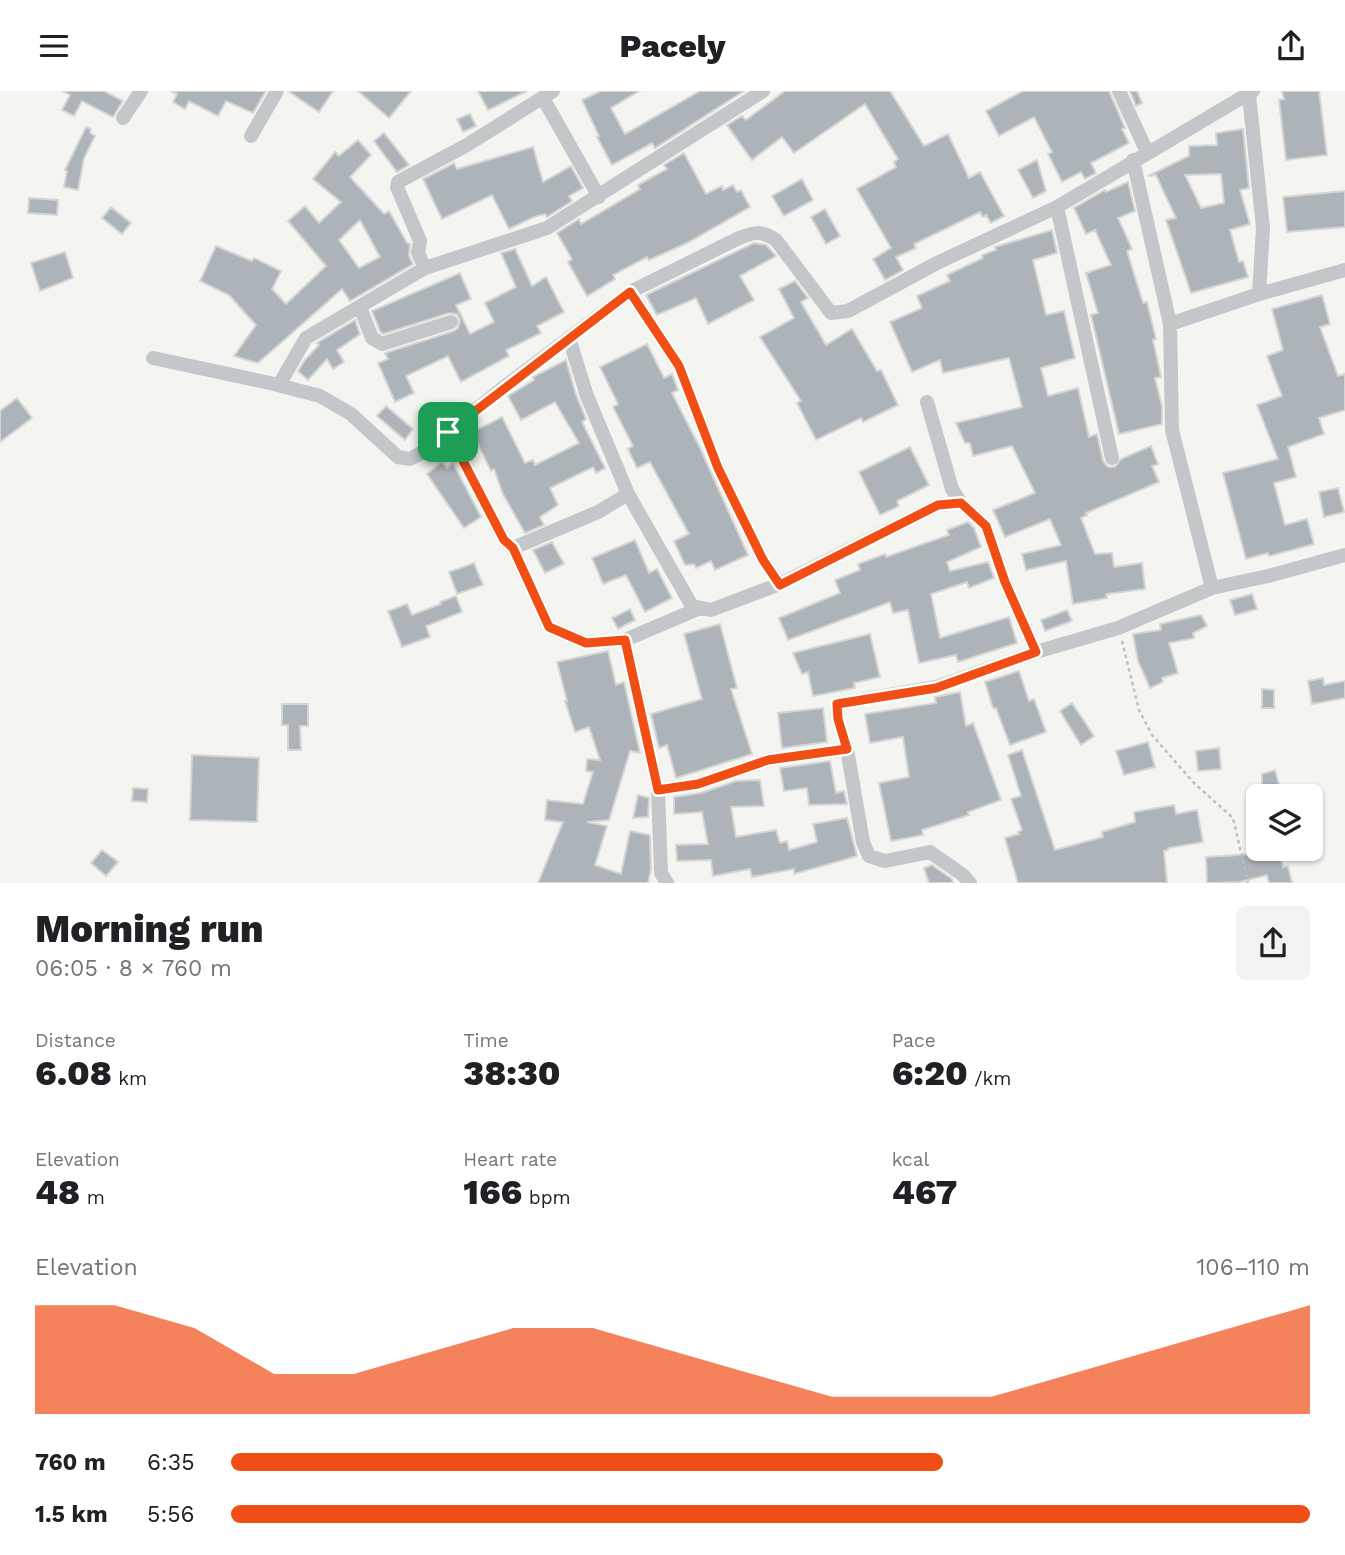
<!DOCTYPE html>
<meta charset="utf-8">
<style>
:root{--surface:#fff;--page:#f2f2f2;--text:#202124;--muted:#757577;--accent:#f04e15}
body{margin:0;font-family:"Work Sans",sans-serif;background:var(--page);color:var(--text);height:100vh;display:flex;flex-direction:column;font-size:26px;white-space:nowrap}
*{box-sizing:border-box;margin:0}
p{font-size:23px;color:var(--muted)}
.icon{flex:none;width:38px;height:38px;fill:none;stroke:currentColor;stroke-width:2;stroke-linecap:round;stroke-linejoin:round}
.map{position:relative;height:792px;overflow:hidden}
.drawer{display:flex;flex-direction:column;background:var(--surface);flex:1}
.drawer>*{flex:none}
.fabs{position:absolute;left:1246px;top:693px;display:grid;gap:14px}
.fabs a{display:grid;place-items:center;width:77px;height:77px;border-radius:10px;background:var(--surface);box-shadow:0 2px 5px #0004;font-size:35px}
.pin{position:absolute;display:grid;place-items:center;width:60px;height:60px;color:#fff;margin:-30px;border-radius:14px;box-shadow:0 4px 10px #0006}
.round{display:grid;place-items:center;flex:none;width:74px;height:74px;border-radius:10px;background:var(--page)}
.headline{display:flex;align-items:center;justify-content:space-between;height:119px;padding:0 35px}
h1{font-size:38px;font-weight:800;line-height:52px}
.figures{display:grid;grid-template-columns:repeat(3,1fr);gap:10px;height:119px;padding:7px 35px}
.figures div{display:grid;align-content:center}
.figures b{font-size:35px;font-weight:800}
.figures small{font-size:19px;font-weight:400}
.figures p{font-size:19px}
.chart{height:196px;padding:14px 35px}
.chart p{display:flex;justify-content:space-between}
.chart svg{width:100%;height:126px;margin-top:7px;fill:var(--accent);opacity:.7}
ul{padding:0 35px;list-style:none;font-size:23px}
li{display:grid;grid-template-columns:112px 84px 1fr;align-items:center;height:52px}
li i{height:18px;border-radius:9px;background:var(--accent)}
header{display:flex;justify-content:space-between;align-items:center;height:91px;padding:0 35px;background:var(--surface);font-size:32px;font-weight:800}
.map>svg:first-child{display:block}
.building{fill:#acb3b9;stroke:#d5d6d3;stroke-width:2;fill-rule:evenodd}
.lines{fill:none;stroke-linecap:round;stroke-linejoin:round}
.path{stroke:#bdbfc1;stroke-width:2.5;stroke-dasharray:3.5 3.5;stroke-linecap:butt}
.street{stroke:#c3c7ca;stroke-width:14}
.route-casing{stroke:#fff;stroke-width:14}
.route{stroke:#f04e15;stroke-width:9}
</style>
<header><svg class="icon" aria-label="menu" viewBox="0 0 24 24"><path d="M4 6h16M4 12h16M4 18h16"/></svg>Pacely<svg class="icon" aria-label="share" viewBox="0 0 24 24"><path d="M12 15V3M7 8l5-5 5 5M5 13v7h14v-7"/></svg></header>
<div class="map">
<svg width="1345" height="792" viewBox="0 0 1345 792">
<rect width="100%" height="100%" fill="#f4f5f0"/>
<path class="building" d="M 63,0 L 104,0 L 123,10 L 113,26 L 82,10 L 74,25 L 62,19 L 70,4 Z
M 171,0 L 266,0 L 253,22 L 226,10 L 218,25 L 189,10 L 185,18 L 173,11 L 177,3 Z
M 288,0 L 333,0 L 319,21 Z
M 358,0 L 411,0 L 389,27 Z
M 478,0 L 527,0 L 488,19 Z
M 601,0 L 639,0 L 611,17 L 625,43 L 700,0 L 744,0 L 655,57 L 652,52 L 612,74 L 597,46 L 599,45 L 582,9 Z
M 785,0 L 890,0 L 924,55 L 948,43 L 969,87 L 980,81 L 1004,125 L 991,132 L 986,124 L 983,126 L 980,121 L 914,153 L 916,157 L 896,166 L 903,179 L 885,189 L 873,168 L 891,157 L 857,98 L 896,76 L 894,71 L 898,68 L 865,13 L 794,62 L 782,46 L 752,69 L 727,34 L 742,25 L 746,29 Z
M 1023,0 L 1109,0 L 1125,37 L 1122,38 L 1129,52 L 1091,72 L 1096,82 L 1085,88 L 1081,81 L 1062,91 L 1048,63 L 1052,61 L 1034,26 L 999,45 L 986,20 Z
M 1130,0 L 1137,0 L 1142,12 L 1136,15 Z
M 1282,0 L 1319,0 L 1327,64 L 1286,69 L 1279,9 L 1284,8 Z
M 470,23 L 476,35 L 463,41 L 457,28 Z
M 86,36 L 91,38 L 90,42 L 95,45 L 84,67 L 78,99 L 64,96 L 67,80 L 65,79 Z
M 1243,38 L 1249,97 L 1240,99 L 1250,133 L 1230,139 L 1239,171 L 1243,170 L 1248,186 L 1191,202 L 1166,129 L 1176,127 L 1156,84 L 1148,85 L 1189,65 L 1189,55 L 1217,54 L 1216,42 ZM 1221,83 L 1224,112 L 1201,117 L 1185,84 Z
M 384,42 L 395,56 L 409,74 L 397,81 L 385,65 L 374,50 Z
M 358,49 L 371,64 L 350,86 L 384,123 L 389,120 L 407,152 L 410,153 L 409,165 L 413,173 L 350,210 L 342,198 L 258,272 L 234,265 L 256,234 L 229,204 L 200,190 L 216,155 L 252,170 L 254,167 L 281,180 L 272,198 L 286,213 L 326,175 L 288,130 L 305,115 L 319,132 L 341,111 L 313,88 L 335,61 L 339,65 ZM 360,129 L 380,166 L 359,177 L 339,149 Z
M 533,56 L 543,91 L 571,75 L 583,97 L 569,105 L 572,110 L 547,126 L 545,123 L 534,126 L 509,138 L 492,104 L 442,128 L 423,88 L 454,72 L 457,78 Z
M 684,62 L 706,103 L 722,95 L 723,99 L 733,94 L 737,101 L 741,99 L 750,116 L 687,152 L 649,169 L 647,166 L 613,184 L 615,188 L 587,205 L 568,171 L 572,168 L 557,142 L 579,128 L 581,133 L 640,98 L 638,94 L 667,78 L 664,74 Z
M 1037,69 L 1046,100 L 1033,107 L 1018,79 Z
M 802,88 L 813,109 L 784,125 L 772,105 Z
M 1128,91 L 1135,120 L 1118,127 L 1132,158 L 1127,160 L 1143,212 L 1147,211 L 1156,248 L 1153,249 L 1161,286 L 1155,287 L 1162,315 L 1162,333 L 1119,343 L 1091,224 L 1098,222 L 1086,182 L 1111,174 L 1095,139 L 1086,143 L 1074,117 L 1105,99 L 1106,101 Z
M 1345,100 L 1345,136 L 1287,141 L 1283,106 Z
M 29,107 L 58,109 L 57,124 L 28,122 Z
M 111,116 L 131,132 L 122,143 L 102,127 Z
M 825,118 L 840,145 L 826,153 L 811,126 Z
M 1052,139 L 1057,162 L 1033,169 L 1046,224 L 1064,220 L 1075,267 L 1041,277 L 1048,305 L 1078,297 L 1089,346 L 1097,343 L 1103,370 L 1108,376 L 1115,376 L 1121,368 L 1151,355 L 1158,373 L 1152,375 L 1159,391 L 1086,422 L 1087,424 L 1081,427 L 1095,463 L 1112,462 L 1114,476 L 1142,472 L 1145,498 L 1106,503 L 1107,507 L 1073,513 L 1066,470 L 1026,479 L 1022,463 L 1061,454 L 1050,428 L 1005,446 L 993,419 L 1035,402 L 1012,355 L 973,365 L 970,352 L 965,352 L 956,332 L 1022,316 L 1009,267 L 943,282 L 940,269 L 912,281 L 890,231 L 922,217 L 917,205 L 950,190 L 947,184 L 983,167 L 982,164 L 996,159 L 995,156 Z
M 754,152 L 766,154 L 776,165 L 740,185 L 754,209 L 708,233 L 696,207 L 657,224 L 646,204 Z
M 515,158 L 532,195 L 546,186 L 564,221 L 537,235 L 541,242 L 506,259 L 509,265 L 461,291 L 448,265 L 406,285 L 414,302 L 395,311 L 378,272 L 388,268 L 385,262 L 454,240 L 458,237 L 460,229 L 457,223 L 449,222 L 383,243 L 380,240 L 372,220 L 460,182 L 471,208 L 456,214 L 470,243 L 494,231 L 485,212 L 516,196 L 501,162 Z
M 65,161 L 73,187 L 40,200 L 31,172 Z
M 795,190 L 808,207 L 801,211 L 826,254 L 852,238 L 877,280 L 881,279 L 898,314 L 863,331 L 861,327 L 816,349 L 797,312 L 801,310 L 760,246 L 794,227 L 779,198 Z
M 1322,204 L 1330,233 L 1320,236 L 1338,285 L 1345,283 L 1345,319 L 1319,327 L 1324,343 L 1288,356 L 1296,386 L 1274,392 L 1285,434 L 1307,428 L 1314,453 L 1269,465 L 1268,462 L 1246,468 L 1223,382 L 1278,368 L 1257,314 L 1282,305 L 1267,265 L 1283,259 L 1272,218 Z
M 355,229 L 360,243 L 337,259 L 344,271 L 333,278 L 327,268 L 308,289 L 298,280 L 304,270 L 319,254 L 317,252 Z
M 647,253 L 664,287 L 672,283 L 678,299 L 672,302 L 700,357 L 748,464 L 715,479 L 711,470 L 696,477 L 694,473 L 685,474 L 674,450 L 689,443 L 650,371 L 637,377 L 628,358 L 633,355 L 613,316 L 618,313 L 600,276 Z
M 566,269 L 575,301 L 586,328 L 582,331 L 605,377 L 596,382 L 593,376 L 550,397 L 558,414 L 540,426 L 544,434 L 525,442 L 503,403 L 494,378 L 491,380 L 472,341 L 502,326 L 525,372 L 533,369 L 535,374 L 579,352 L 555,311 L 521,329 L 508,305 L 534,289 L 533,286 Z
M 17,307 L 32,327 L 0,351 L 0,320 Z
M 386,315 L 413,338 L 405,349 L 377,325 Z
M 910,356 L 929,394 L 897,410 L 899,415 L 880,424 L 859,381 Z
M 442,371 L 447,377 L 453,372 L 481,426 L 464,437 L 427,383 Z
M 1338,397 L 1344,421 L 1324,426 L 1319,401 Z
M 968,431 L 974,437 L 981,456 L 947,471 L 950,480 L 988,471 L 994,487 L 969,497 L 967,491 L 931,503 L 940,547 L 1009,526 L 1017,552 L 958,571 L 956,564 L 919,572 L 908,519 L 893,522 L 890,511 L 788,549 L 779,527 L 840,502 L 835,489 L 860,479 L 858,473 L 885,463 L 886,466 L 949,444 L 947,439 Z
M 635,449 L 649,482 L 657,478 L 672,507 L 645,521 L 626,484 L 603,493 L 592,467 Z
M 552,451 L 564,473 L 545,482 L 533,459 Z
M 474,472 L 483,494 L 457,503 L 449,481 Z
M 1252,503 L 1257,518 L 1235,524 L 1230,509 Z
M 456,505 L 462,521 L 426,535 L 430,546 L 402,556 L 388,520 L 407,513 L 412,524 L 441,513 L 440,511 Z
M 630,518 L 635,529 L 618,538 L 612,527 Z
M 1067,519 L 1072,530 L 1045,540 L 1041,529 Z
M 1201,524 L 1207,535 L 1193,542 L 1194,547 L 1169,552 L 1178,582 L 1162,587 L 1163,591 L 1150,597 L 1138,570 L 1133,543 L 1161,539 L 1160,533 Z
M 720,533 L 737,597 L 731,598 L 752,663 L 676,687 L 667,654 L 659,657 L 651,623 L 702,608 L 684,543 Z
M 870,543 L 880,586 L 854,592 L 855,597 L 813,605 L 808,581 L 802,583 L 793,562 Z
M 608,560 L 616,594 L 624,591 L 640,662 L 630,660 L 609,729 L 587,731 L 607,735 L 595,774 L 621,783 L 630,740 L 650,744 L 651,778 L 648,792 L 538,792 L 563,731 L 545,729 L 547,709 L 583,713 L 593,681 L 586,680 L 587,668 L 600,669 L 589,636 L 575,641 L 565,610 L 567,610 L 557,571 Z
M 1019,580 L 1029,610 L 1034,608 L 1046,641 L 1010,654 L 996,617 L 993,617 L 985,591 Z
M 1323,587 L 1324,594 L 1345,590 L 1345,607 L 1312,613 L 1308,590 Z
M 1262,598 L 1274,599 L 1274,617 L 1262,617 Z
M 960,601 L 966,635 L 973,632 L 1001,709 L 968,721 L 969,724 L 922,739 L 923,744 L 891,750 L 879,692 L 909,686 L 903,646 L 870,652 L 865,623 L 936,612 L 935,606 Z
M 1072,612 L 1094,645 L 1081,654 L 1060,620 Z
M 282,613 L 308,613 L 308,635 L 300,635 L 301,659 L 288,659 L 288,634 L 282,634 Z
M 823,617 L 827,651 L 782,657 L 778,622 Z
M 1148,651 L 1155,676 L 1124,684 L 1116,660 Z
M 1219,657 L 1221,678 L 1198,680 L 1196,660 Z
M 1022,659 L 1055,759 L 1103,746 L 1102,741 L 1135,731 L 1134,721 L 1174,714 L 1176,723 L 1197,719 L 1203,751 L 1168,757 L 1168,759 L 1164,760 L 1167,792 L 1018,792 L 1005,747 L 1019,743 L 1018,741 L 1022,739 L 1011,708 L 1021,705 L 1008,664 Z
M 192,664 L 259,667 L 257,731 L 190,729 Z
M 830,670 L 836,702 L 844,700 L 847,713 L 809,714 L 807,697 L 784,700 L 780,677 Z
M 1275,679 L 1280,697 L 1262,701 L 1262,683 Z
M 760,689 L 764,715 L 731,716 L 736,746 L 776,739 L 780,752 L 787,750 L 789,759 L 817,751 L 813,733 L 847,727 L 857,765 L 794,783 L 794,778 L 752,786 L 750,778 L 713,785 L 711,769 L 677,770 L 676,754 L 708,753 L 702,721 L 674,723 L 674,706 L 701,702 L 736,690 Z
M 133,697 L 148,698 L 147,711 L 132,710 Z
M 638,704 L 649,707 L 648,726 L 633,727 Z
M 1262,758 L 1279,758 L 1283,776 L 1288,775 L 1292,792 L 1269,792 L 1267,784 L 1240,791 L 1207,792 L 1206,766 L 1253,763 L 1253,760 Z
M 102,759 L 118,771 L 106,785 L 91,772 Z
M 932,774 L 952,788 L 953,792 L 929,792 L 924,777 Z"/>
<g class="lines">
<path class="path" d="M 1122,550 L 1139,619 L 1152,644 L 1194,692 L 1233,727 L 1248,792"/>
<path class="street" d="M 1119,0 L 1147,61
M 1249,4 L 1263,137 L 1259,203
M 543,7 L 599,106
M 123,27 L 141,0
M 251,45 L 277,0
M 1133,69 L 1170,233 L 1172,339 L 1212,497
M 1057,116 L 1112,367
M 425,177 L 418,162 L 420,150 L 397,96 L 398,91 L 467,54 L 553,0
M 630,201 L 679,275 L 718,377 L 763,469 L 780,493
M 360,216 L 372,247 L 382,253 L 451,231
M 1170,233 L 1259,203 L 1345,179
M 569,247 L 587,305 L 628,403 L 692,515 L 711,519 L 780,493 L 938,414 L 961,412 L 986,435 L 1005,491 L 1036,561
M 153,267 L 270,292 L 320,305 L 351,323 L 398,366 L 410,368 L 425,360 L 504,296 L 630,201 L 737,148 C 753,141 761,139 776,149 L 831,222 L 848,220 L 937,172 L 1057,116 L 1253,0
M 279,294 L 306,247 L 425,177 L 547,137 L 763,0
M 927,311 L 952,398 L 961,412
M 448,341 L 504,449 L 513,457 L 549,536 L 586,552 L 625,549 L 700,517
M 513,457 L 598,421 L 628,403
M 625,549 L 658,699 L 661,782 L 667,792
M 658,699 L 698,693 L 768,669 L 847,658
M 970,792 L 963,784 L 930,761 L 885,770 L 869,765 L 863,751 L 847,658 L 838,628 L 837,613 L 936,596 L 1036,561 L 1118,537 L 1212,497 L 1268,485 L 1345,464"/>
</g>
<g class="lines">
<g class="route-casing">
<path id="route" d="M 630,201 L 679,275 L 718,377 L 763,469 L 780,494 L 938,414 L 961,412 L 986,435 L 1005,491 L 1036,561 L 936,597 L 837,613 L 838,628 L 847,658 L 768,669 L 698,693 L 658,699 L 625,549 L 586,552 L 549,536 L 513,457 L 504,449 L 448,341 Z"/>
</g>
<use href="#route" class="route"/>
</g>
</svg>
<div class="fabs">
<a><svg class="icon" aria-label="layers" viewBox="0 0 24 24"><path d="M12 4l9 5-9 5-9-5zM3 14l9 5 9-5"/></svg></a>
</div>
<div class="pin" style="left:448px;top:341px;background:#1e9e55"><svg class="icon" aria-label="arrive" viewBox="0 0 24 24"><path d="M6 21V4h12l-3 4 3 4H6"/></svg></div>
</div>
<section class="drawer">
<div class="headline"><div><h1>Morning run</h1><p>06:05 · 8 × 760 m</p></div><a class="round"><svg class="icon" aria-label="share" viewBox="0 0 24 24"><path d="M12 15V3M7 8l5-5 5 5M5 13v7h14v-7"/></svg></a></div>
<div class="figures">
<div><p>Distance</p><b>6.08<small> km</small></b></div>
<div><p>Time</p><b>38:30</b></div>
<div><p>Pace</p><b>6:20<small> /km</small></b></div>
</div>
<div class="figures">
<div><p>Elevation</p><b>48<small> m</small></b></div>
<div><p>Heart rate</p><b>166<small> bpm</small></b></div>
<div><p>kcal</p><b>467</b></div>
</div>
<div class="chart"><p><span>Elevation</span>106–110 m</p>
<svg viewBox="0 0 160 44" preserveAspectRatio="none"><path d="M0 44V6L10 6L20 14L30 30L40 30L50 22L60 14L70 14L80 22L90 30L100 38L110 38L120 38L130 30L140 22L150 14L160 6V44z"/></svg>
</div>
<ul>
<li><b>760 m</b>6:35<i style="width:66%"></i></li>
<li><b>1.5 km</b>5:56<i style="width:100%"></i></li>
</ul>
</section>
